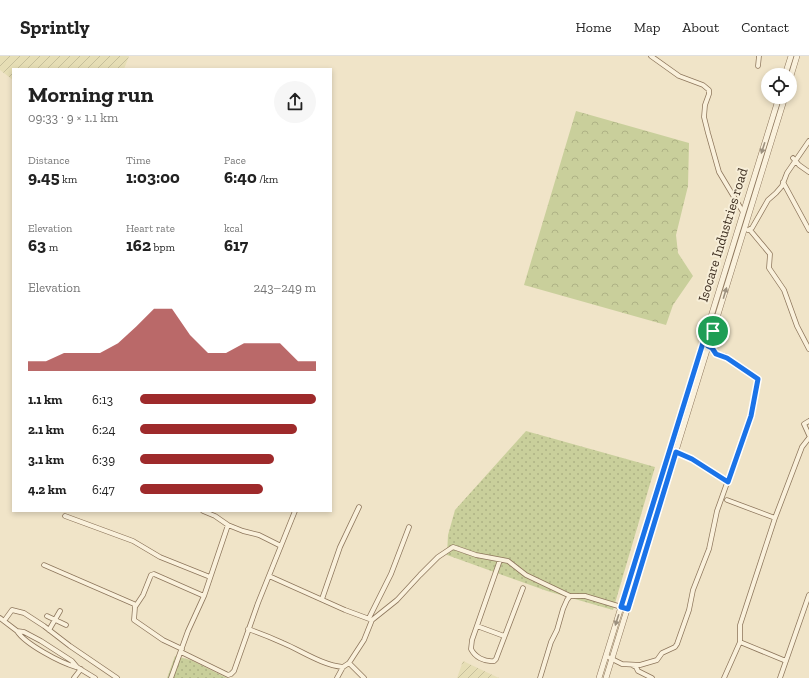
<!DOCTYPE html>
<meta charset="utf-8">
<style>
:root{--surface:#fff;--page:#f6f6f6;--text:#222;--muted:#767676;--line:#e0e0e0;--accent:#9e2a2b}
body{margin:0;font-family:"Zilla Slab",serif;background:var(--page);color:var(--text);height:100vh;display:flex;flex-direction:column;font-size:15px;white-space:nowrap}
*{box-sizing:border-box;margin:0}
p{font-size:13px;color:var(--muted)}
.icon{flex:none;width:22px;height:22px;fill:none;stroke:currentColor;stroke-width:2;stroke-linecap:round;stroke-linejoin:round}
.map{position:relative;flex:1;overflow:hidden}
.side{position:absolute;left:12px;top:12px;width:320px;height:444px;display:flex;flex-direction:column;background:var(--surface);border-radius:0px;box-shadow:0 2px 6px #0003}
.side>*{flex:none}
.controls{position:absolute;left:761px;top:12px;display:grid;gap:8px}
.controls a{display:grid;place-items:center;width:36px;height:36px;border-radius:50%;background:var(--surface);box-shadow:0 2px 6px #0003;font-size:20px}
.pin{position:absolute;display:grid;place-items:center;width:34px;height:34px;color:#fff;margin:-17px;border:2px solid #fff;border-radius:50%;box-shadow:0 1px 4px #0007}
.round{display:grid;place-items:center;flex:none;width:42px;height:42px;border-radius:21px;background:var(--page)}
.headline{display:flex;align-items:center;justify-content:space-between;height:68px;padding:0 16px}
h1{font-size:22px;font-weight:700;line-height:30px}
.metrics{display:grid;grid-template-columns:repeat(3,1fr);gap:6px;height:68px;padding:4px 16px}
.metrics div{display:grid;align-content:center}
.metrics b{font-size:17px;font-weight:700}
.metrics small{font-size:11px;font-weight:400}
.metrics p{font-size:11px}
.chart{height:112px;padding:8px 16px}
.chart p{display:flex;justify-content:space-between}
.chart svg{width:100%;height:72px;margin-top:4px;fill:var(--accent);opacity:.7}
ul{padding:0 16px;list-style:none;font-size:13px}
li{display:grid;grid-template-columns:64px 48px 1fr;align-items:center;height:30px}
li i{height:10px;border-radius:5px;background:var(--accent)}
header{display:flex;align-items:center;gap:24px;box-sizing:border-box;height:56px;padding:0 20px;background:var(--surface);border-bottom:1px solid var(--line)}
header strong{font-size:19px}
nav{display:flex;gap:22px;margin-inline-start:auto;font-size:14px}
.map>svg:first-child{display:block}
.farmland{fill:url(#farmland-furrows)}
.grass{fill:url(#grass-dots)}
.forest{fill:url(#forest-crowns)}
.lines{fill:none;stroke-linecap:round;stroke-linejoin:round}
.minor-casing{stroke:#8d765c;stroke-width:5.5}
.tertiary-casing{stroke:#8d765c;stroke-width:6}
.minor{stroke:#faf1dc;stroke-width:4}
.tertiary{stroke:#faf1dc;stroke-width:5}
.oneway{fill:#9c907e}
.route-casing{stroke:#fff;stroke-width:8}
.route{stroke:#1a73e8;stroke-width:5}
.labels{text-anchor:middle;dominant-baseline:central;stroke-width:4;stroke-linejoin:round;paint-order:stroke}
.street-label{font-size:14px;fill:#3d2e20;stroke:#f7eed8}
</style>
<header>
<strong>Sprintly</strong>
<nav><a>Home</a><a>Map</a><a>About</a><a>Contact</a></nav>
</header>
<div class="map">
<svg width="809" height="622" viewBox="0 0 809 622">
<defs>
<pattern id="farmland-furrows" width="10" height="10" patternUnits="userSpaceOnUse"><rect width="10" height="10" fill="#e6deb5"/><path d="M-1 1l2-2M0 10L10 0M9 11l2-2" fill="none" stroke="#c6bf9b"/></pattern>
<pattern id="grass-dots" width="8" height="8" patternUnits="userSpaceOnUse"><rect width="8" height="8" fill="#c9cf9b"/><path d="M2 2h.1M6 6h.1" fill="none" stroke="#aeb285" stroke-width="1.8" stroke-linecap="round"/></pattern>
<pattern id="forest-crowns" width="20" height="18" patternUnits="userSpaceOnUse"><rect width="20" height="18" fill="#c9cf9b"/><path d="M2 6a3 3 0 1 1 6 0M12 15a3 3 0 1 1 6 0" fill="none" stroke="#aeb285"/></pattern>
</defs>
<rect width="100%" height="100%" fill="#f0e4c8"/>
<path class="farmland" d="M 0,0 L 129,0 L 124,13 L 13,13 L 13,24 L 0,14 Z
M 463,605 L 499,622 L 457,622 Z"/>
<path class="grass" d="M 526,375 L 655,411 L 613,554 L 547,535 L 447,499 L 448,479 L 455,454 Z
M 175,600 L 191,604 L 227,622 L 167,622 Z"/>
<path class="forest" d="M 576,55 L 689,87 L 688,130 L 676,179 L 678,197 L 693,220 L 673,249 L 666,269 L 524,229 Z"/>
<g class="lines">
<g class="minor-casing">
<path id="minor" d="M 651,0 L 679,20 L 703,29 L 709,34 L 709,38 L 705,49 L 704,61 L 708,77 L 719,116 L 743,156
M 758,10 L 759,0
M 793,102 L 799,109 L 809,116
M 783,126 L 809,174
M 748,174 L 752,172 L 768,144 L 776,137 L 782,130 L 787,117 L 809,85
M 750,174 L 770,198 L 769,212 L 784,234 L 797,270 L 809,293
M 809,365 L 804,368 L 809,379
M 676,396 L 692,403 L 728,426
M 727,444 L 775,462
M 203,455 L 215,460 L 228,469 L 243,475 L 259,479 L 281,490
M 65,460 L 133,485 L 160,501 L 210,521
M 500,504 L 472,584 L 471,593 C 475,601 484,606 494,605 L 496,603 L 523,532
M 44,509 L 134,548 L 135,551 L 134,564 L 163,584 L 182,593
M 269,520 L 345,554 L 372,564
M 322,543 L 340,491 L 359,451
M 135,551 L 143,539 L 151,519 L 154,518 L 204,540
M 47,560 L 66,569
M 0,562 L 17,575 L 24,576 L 41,585 L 72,605 L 77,611 L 95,622
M 369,562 L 391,518 L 409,471
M 4,565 L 12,554 L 24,557 L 44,570 L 70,590 L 117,622
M 477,570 L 504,580
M 248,573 C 260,577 272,582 283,587 C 302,595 322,609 343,611
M 49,574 L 60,555
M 17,575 C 25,588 61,607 76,611
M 740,586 L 786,605
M 181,596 L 228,619 L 231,618 L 234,615 L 258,547 L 295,455
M 606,600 L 622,608 L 640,609 L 657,604 L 662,597 L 675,591 L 677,588 L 689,554 L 693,534 L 709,493 L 717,455 L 751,360 L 758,326 L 756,321 L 725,300 L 716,298 L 712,292 L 708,290
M 349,607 L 364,622
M 632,609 L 636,611 L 638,615 L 652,622
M 74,622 L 81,613
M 171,622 L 188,575 L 204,540 L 228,469
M 337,622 L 343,611 L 349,607 L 364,584 L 372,564 L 397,544 L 420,519 L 438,501 L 453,491 L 476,499 L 508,505 L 526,519 L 570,540
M 540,622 L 551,586 L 557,574 L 563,553 L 567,544 L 570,540 L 585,540 L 628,553
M 724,622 L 740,586 L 740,569 L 775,462 L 802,391 L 809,382
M 780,622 L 809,539"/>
</g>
<g class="tertiary-casing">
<path id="tertiary" d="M 785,19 L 791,0
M 790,23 L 797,0
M 599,622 L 779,41
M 606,622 L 785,41"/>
</g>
<use href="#minor" class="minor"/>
<use href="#tertiary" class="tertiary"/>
</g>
<defs><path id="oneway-solid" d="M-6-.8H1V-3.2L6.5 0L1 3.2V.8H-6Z"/></defs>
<g class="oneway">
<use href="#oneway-solid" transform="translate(763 92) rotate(108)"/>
<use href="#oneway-solid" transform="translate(725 237) rotate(-73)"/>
<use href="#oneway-solid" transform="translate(617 564) rotate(108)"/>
</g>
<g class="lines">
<g class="route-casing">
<path id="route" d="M 707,274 L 713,275 L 708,290 L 712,292 L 716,298 L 727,302 L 758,323 L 751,360 L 728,426 L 692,403 L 676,396 L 628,553 L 621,551 Z"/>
</g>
<use href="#route" class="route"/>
</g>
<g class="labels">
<g class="street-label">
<text transform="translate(723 179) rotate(-73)">Isocare Industries road</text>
</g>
</g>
</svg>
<div class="controls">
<a><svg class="icon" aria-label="locate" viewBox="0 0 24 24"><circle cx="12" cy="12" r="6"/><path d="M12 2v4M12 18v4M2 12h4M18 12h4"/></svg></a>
</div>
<div class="pin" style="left:713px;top:275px;background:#1e9e55"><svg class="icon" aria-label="arrive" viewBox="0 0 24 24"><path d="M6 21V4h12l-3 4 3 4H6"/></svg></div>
<section class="side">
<div class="headline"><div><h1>Morning run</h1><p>09:33 · 9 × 1.1 km</p></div><a class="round"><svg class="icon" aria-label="share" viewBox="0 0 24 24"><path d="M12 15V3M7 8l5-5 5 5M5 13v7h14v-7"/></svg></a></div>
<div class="metrics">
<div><p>Distance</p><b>9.45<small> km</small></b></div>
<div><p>Time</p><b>1:03:00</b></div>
<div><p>Pace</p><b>6:40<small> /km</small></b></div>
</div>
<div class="metrics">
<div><p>Elevation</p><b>63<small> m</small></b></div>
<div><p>Heart rate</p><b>162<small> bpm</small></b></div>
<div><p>kcal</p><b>617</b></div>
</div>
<div class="chart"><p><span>Elevation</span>243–249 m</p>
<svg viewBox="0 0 160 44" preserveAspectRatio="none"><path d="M0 44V38L10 38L20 33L30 33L40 33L50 27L60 17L70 6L80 6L90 22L100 33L110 33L120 27L130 27L140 27L150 38L160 38V44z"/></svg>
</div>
<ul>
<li><b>1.1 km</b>6:13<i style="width:100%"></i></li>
<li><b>2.1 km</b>6:24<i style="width:89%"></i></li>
<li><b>3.1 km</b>6:39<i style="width:76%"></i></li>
<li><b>4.2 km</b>6:47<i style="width:70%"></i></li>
</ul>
</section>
</div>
